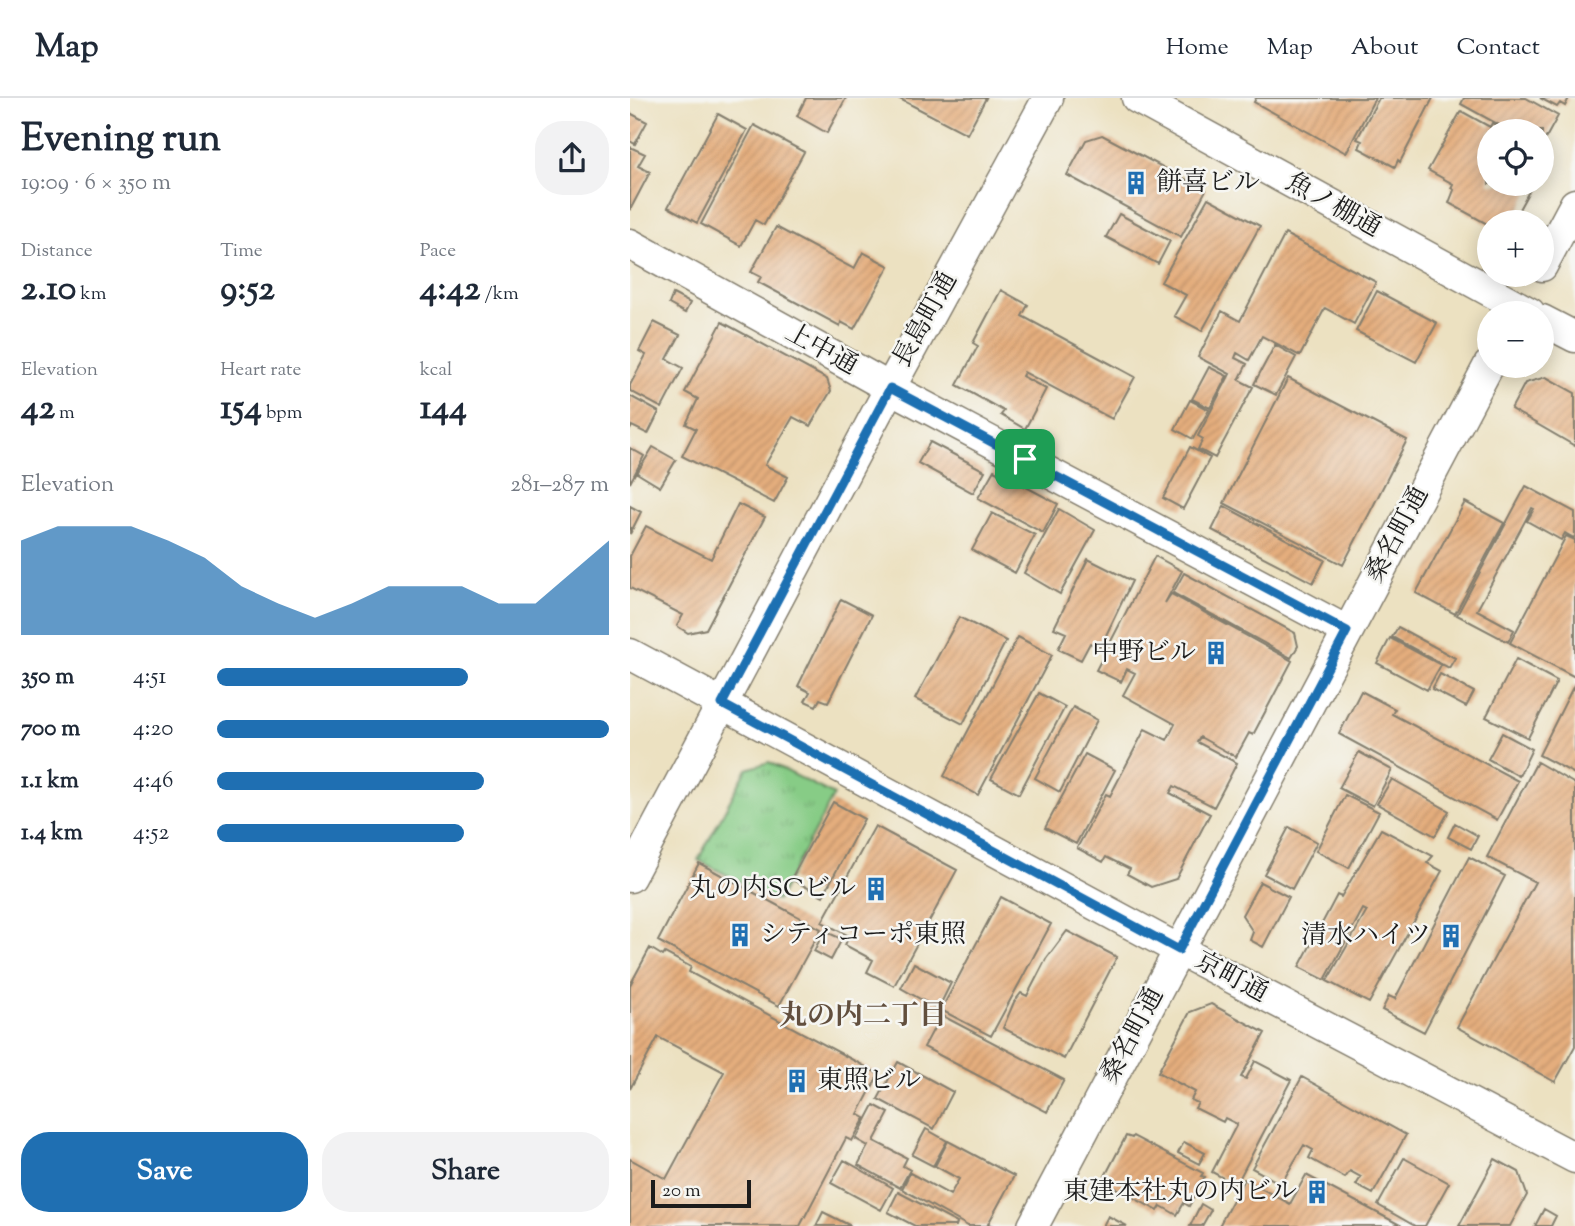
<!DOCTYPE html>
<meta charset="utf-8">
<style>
:root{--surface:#fff;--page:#f2f2f3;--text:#1f2937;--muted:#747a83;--line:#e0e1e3;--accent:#1f6fb2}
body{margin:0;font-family:"Sorts Mill Goudy","Noto Serif JP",serif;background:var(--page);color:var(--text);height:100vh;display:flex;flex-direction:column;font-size:26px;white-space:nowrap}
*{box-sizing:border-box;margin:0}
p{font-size:23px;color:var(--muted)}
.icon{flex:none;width:38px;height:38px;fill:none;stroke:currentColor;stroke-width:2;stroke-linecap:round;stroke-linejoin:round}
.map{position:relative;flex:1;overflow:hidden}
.side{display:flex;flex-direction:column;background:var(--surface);width:630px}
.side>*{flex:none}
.controls{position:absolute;left:847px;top:21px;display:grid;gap:14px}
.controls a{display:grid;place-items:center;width:77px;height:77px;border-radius:50%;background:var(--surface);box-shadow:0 4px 18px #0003;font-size:35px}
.scale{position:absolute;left:21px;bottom:18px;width:100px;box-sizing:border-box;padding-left:7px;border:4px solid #1c1c1c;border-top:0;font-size:19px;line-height:24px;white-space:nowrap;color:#1c1c1c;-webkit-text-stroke:5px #f6f6f2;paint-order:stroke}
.pin{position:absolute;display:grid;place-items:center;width:60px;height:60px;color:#fff;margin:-30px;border-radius:14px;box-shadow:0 4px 10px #0006}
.round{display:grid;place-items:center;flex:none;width:74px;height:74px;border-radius:28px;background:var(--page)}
.summary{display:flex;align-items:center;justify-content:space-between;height:119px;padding:0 21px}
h1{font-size:38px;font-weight:800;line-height:52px}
.figures{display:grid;grid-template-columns:repeat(3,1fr);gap:10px;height:119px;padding:7px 21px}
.figures div{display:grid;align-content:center}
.figures b{font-size:35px;font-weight:800}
.figures small{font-size:19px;font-weight:400}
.figures p{font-size:19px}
.chart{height:196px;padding:14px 21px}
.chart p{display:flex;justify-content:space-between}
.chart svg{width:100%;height:126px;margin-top:7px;fill:var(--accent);opacity:.7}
.button{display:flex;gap:14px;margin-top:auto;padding:14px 21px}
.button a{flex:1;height:80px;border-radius:28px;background:var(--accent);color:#fff;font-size:28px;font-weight:800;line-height:80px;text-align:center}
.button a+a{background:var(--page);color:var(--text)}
ul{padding:0 21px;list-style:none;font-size:23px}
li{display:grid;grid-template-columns:112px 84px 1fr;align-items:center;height:52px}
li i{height:18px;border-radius:9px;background:var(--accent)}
header{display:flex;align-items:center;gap:42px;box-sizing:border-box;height:98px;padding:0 35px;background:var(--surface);border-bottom:2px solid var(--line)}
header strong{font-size:33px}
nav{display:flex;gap:38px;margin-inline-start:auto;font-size:24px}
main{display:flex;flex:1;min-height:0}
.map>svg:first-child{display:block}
.grass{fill:url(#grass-tufts);stroke:#527451;stroke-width:2}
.building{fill:url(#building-hatch)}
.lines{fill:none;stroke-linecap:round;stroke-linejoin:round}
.minor-casing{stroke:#847e6e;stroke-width:33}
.minor{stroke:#fff;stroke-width:30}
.route-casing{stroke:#fff;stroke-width:14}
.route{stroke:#1f6fb2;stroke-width:9}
.labels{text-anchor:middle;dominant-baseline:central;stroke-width:5;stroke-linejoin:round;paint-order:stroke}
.poi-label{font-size:26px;fill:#1c1c1c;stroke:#f6f6f2;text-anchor:end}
.street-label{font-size:26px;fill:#1c1c1c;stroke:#f6f6f2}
.neighbourhood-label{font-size:28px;font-weight:bold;fill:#624f3e;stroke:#f6f6f2}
</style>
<header>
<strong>Map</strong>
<nav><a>Home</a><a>Map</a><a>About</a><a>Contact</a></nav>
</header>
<main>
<section class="side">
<div class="summary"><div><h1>Evening run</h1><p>19:09 · 6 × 350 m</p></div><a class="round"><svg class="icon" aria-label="share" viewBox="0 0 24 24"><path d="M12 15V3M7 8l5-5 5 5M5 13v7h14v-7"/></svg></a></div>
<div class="figures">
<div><p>Distance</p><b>2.10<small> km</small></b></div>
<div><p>Time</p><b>9:52</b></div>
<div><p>Pace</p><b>4:42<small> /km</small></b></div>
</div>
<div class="figures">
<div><p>Elevation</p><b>42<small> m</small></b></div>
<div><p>Heart rate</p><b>154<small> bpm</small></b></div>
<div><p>kcal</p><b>144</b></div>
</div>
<div class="chart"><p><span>Elevation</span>281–287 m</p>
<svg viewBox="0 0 160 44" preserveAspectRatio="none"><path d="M0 44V11L10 6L20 6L30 6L40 11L50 17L60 27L70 33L80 38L90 33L100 27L110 27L120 27L130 33L140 33L150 22L160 11V44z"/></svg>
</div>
<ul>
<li><b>350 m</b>4:51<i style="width:64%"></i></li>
<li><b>700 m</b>4:20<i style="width:100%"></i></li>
<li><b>1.1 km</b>4:46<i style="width:68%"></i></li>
<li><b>1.4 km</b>4:52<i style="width:63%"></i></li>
</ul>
<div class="button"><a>Save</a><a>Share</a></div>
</section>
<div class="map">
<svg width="945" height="1128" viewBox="0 0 945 1128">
<defs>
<pattern id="grass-tufts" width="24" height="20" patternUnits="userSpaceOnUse" patternTransform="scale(1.75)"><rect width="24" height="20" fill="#87cc86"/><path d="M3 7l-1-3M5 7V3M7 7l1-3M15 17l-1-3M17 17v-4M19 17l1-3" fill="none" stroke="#74af73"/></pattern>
<pattern id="building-hatch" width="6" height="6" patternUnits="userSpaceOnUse" patternTransform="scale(1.75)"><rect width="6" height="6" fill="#e4ad7d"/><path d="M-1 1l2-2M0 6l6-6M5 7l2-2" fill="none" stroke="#c3946b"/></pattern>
</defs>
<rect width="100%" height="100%" fill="#f6f6f2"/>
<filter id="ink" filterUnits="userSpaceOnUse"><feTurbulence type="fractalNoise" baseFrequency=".0143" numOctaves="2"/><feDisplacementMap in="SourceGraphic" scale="14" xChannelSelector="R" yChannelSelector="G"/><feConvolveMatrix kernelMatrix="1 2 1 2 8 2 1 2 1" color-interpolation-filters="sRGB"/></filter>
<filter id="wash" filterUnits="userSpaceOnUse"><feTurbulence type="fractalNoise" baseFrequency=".00686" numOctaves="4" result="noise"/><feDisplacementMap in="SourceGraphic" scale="28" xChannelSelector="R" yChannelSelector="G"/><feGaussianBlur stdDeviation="1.57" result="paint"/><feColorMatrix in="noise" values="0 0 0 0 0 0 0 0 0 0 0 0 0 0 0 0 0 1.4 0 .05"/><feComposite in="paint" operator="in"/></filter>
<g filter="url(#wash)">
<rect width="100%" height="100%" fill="#ece1c1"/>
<path class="grass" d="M 139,664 L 204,697 L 147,803 L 68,762 L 117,671 Z"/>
<g id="blocks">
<path class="building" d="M 176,0 L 216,0 L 197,35 L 167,18 Z
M 268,0 L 356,0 L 337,36 Z
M 626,0 L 745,0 L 716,55 L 624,4 Z
M 749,0 L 803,0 L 770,64 L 768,62 L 765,69 L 729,50 L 732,43 L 727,41 Z
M 834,0 L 896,0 L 928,18 L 912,47 L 912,33 L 880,33 L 831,6 Z
M 910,0 L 939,0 L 935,8 L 930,5 L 927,9 Z
M 831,13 L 860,29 L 862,25 L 877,33 L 859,33 L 859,86 L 903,86 L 882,124 L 859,124 L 859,127 L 819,105 L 824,92 L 821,90 L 823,86 L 798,72 Z
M 0,15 L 17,24 L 5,46 L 0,43 Z
M 88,16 L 117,32 L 67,125 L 38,109 Z
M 124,27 L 174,54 L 134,127 L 125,122 L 111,148 L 71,126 Z
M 472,37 L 576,92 L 551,139 L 437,77 L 456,42 Z
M 0,49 L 15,56 L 8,68 L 20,74 L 0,112 Z
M 578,100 L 630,128 L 572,233 L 544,218 L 556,197 L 531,184 Z
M 489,116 L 540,143 L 528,166 L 476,139 Z
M 146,129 L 224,171 L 233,154 L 259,168 L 224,231 L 211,224 L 210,228 L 128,184 L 131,179 L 121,174 Z
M 655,136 L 746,184 L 724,226 L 695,210 L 670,258 L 632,238 L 619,262 L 607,255 L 605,260 L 617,266 L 609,282 L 623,289 L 585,360 L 568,351 L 573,341 L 568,338 L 600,276 L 568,259 L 592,213 L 610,223 Z
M 371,192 L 398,207 L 392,218 L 505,279 L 482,321 L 394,274 L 392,278 L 416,291 L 395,331 L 371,317 L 374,313 L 327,287 L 348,248 L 343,245 Z
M 747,193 L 807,225 L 786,264 L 726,233 Z
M 43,196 L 60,205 L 55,215 L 39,206 Z
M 24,224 L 50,237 L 37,261 L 53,270 L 32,310 L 0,293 L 0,287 L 16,257 L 9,253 Z
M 92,224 L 197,281 L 201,293 L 180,328 L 163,319 L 135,367 L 158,379 L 144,405 L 52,358 L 66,331 L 56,326 L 68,301 L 55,294 Z
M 645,247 L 666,259 L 646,297 L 624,286 Z
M 579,269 L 597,278 L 580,310 L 562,301 Z
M 916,279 L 945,295 L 945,348 L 881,311 L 895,285 Z
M 658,280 L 777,342 L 713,467 L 594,405 Z
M 0,298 L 29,314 L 18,336 L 2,328 L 0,332 Z
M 560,302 L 579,312 L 563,341 L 545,331 Z
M 300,344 L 355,373 L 343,395 L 288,365 Z
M 23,349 L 46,362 L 30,389 L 7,375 Z
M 560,349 L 580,360 L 553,411 L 533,400 Z
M 0,350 L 14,358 L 0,385 Z
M 364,372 L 428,406 L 413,435 L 348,400 Z
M 896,388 L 945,414 L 945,438 L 944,440 L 935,435 L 931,442 L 897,423 L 904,411 L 902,410 L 847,512 L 884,532 L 878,544 L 827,517 Z
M 835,404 L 874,425 L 825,516 L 786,495 Z
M 108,406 L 135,419 L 76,531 L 58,535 L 47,528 L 53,517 L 0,490 L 0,458 L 16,428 L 81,461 Z
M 0,408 L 11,414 L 0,436 Z
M 594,408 L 695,462 L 683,485 L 582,432 Z
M 429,411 L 465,432 L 430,496 L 394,475 Z
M 362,415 L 405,437 L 385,475 L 342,452 Z
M 936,438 L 945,442 L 945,579 L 880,545 Z
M 525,458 L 552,473 L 535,505 L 541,496 L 662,563 L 623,637 L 619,635 L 606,659 L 570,639 L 567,644 L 607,665 L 584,709 L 544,688 L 540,695 L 580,716 L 546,781 L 521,789 L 497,776 L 500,771 L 476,759 L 473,764 L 447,750 L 476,696 L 480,698 L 515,631 L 537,642 L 545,626 L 493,597 L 505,575 L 497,571 L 491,584 L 466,572 Z
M 458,461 L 502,483 L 470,550 L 460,545 L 451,562 L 428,551 L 436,535 L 424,530 Z
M 554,475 L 665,535 L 668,548 L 661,560 L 543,495 Z
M 211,501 L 242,517 L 198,604 L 190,601 L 186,608 L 175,603 L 180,594 L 168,588 Z
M 329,519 L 376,543 L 333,626 L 285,601 Z
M 768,529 L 825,560 L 819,570 L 762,539 Z
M 388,539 L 422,557 L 348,697 L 314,678 Z
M 760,540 L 811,567 L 797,592 L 747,565 Z
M 886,561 L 927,583 L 898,640 L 856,619 Z
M 810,576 L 844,594 L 836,609 L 802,591 Z
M 945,585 L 945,676 L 909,657 Z
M 731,593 L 765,611 L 762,616 L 888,683 L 867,722 L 709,636 Z
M 409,595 L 435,609 L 389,696 L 361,681 Z
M 443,609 L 467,622 L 430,694 L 405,680 Z
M 872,635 L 902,651 L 889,678 L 858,661 Z
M 729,654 L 762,672 L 743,708 L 709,690 Z
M 455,656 L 485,672 L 446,746 L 415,730 Z
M 907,664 L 945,686 L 945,948 L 925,984 L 827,929 L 905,784 L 857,759 Z
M 762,681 L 819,713 L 805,738 L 747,706 Z
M 715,697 L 749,714 L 719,770 L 686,753 Z
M 203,704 L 234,721 L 193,798 L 161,781 Z
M 825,725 L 848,738 L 841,751 L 818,739 Z
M 245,728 L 327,772 L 264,888 L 237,874 L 243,862 L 215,847 L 219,838 L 192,824 Z
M 659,729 L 687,744 L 662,791 L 634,776 Z
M 751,731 L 803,758 L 797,765 L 812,773 L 739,905 L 697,883 L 737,813 L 733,811 L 695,882 L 669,869 L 707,797 L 711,799 Z
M 839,759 L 875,778 L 794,934 L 752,912 L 759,898 L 765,901 Z
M 69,765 L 191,831 L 149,908 L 28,843 Z
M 630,784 L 659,799 L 633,849 L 620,842 L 623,834 L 612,817 Z
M 371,799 L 421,826 L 361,938 L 311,912 Z
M 194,833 L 212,841 L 201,862 L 184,853 Z
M 437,833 L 487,859 L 434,961 L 373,930 L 384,904 L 391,895 L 397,898 L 416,861 Z
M 20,850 L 33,858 L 35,855 L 61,869 L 59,874 L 249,976 L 228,1016 L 235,1020 L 222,1043 L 216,1040 L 170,1128 L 0,1128 L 0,1061 L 36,1081 L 94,974 L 28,939 L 0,991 L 0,887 Z
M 284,865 L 321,885 L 308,911 L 271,890 Z
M 581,906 L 635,935 L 611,979 L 616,981 L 625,963 L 661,982 L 606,1087 L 582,1074 L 607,1026 L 595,1020 L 593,1024 L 565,1010 L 568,1005 L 561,1002 L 565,994 L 528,974 L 560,914 Z
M 311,917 L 434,982 L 417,1014 L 294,949 Z
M 268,964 L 323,994 L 304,1031 L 248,1001 Z
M 672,979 L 776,1037 L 743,1096 L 726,1087 L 731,1079 L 720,1073 L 715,1080 L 679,1060 L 683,1052 L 674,1047 L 651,1086 L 622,1070 Z
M 244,1007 L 259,1015 L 244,1043 L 277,1060 L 273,1068 L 280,1072 L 270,1090 L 228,1067 L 238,1048 L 226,1041 Z
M 296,1031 L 317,1043 L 303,1068 L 282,1057 Z
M 496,1038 L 502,1040 L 503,1038 L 573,1075 L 571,1078 L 575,1079 L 559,1108 L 554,1105 L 547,1117 L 531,1108 L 528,1113 L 478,1086 L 479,1083 L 474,1080 Z
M 318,1043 L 384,1078 L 358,1126 L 363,1128 L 338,1128 L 272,1091 L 280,1075 L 320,1097 L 329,1081 L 305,1068 Z
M 554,1044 L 575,1055 L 569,1066 L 548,1055 Z
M 774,1060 L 819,1085 L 795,1128 L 785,1128 L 748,1107 Z
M 865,1061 L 889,1074 L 897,1097 L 880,1128 L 829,1128 Z
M 214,1062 L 263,1090 L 251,1112 L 201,1085 Z
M 676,1077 L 772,1128 L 589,1128 L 614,1081 L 660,1106 Z
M 268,1094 L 327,1125 L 326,1128 L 285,1128 L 258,1114 Z
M 571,1106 L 581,1112 L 572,1128 L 560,1128 Z
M 914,1111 L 926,1118 L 921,1128 L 905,1128 Z
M 193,1114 L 221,1128 L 186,1128 Z
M 478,1118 L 497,1128 L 473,1128 Z"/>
</g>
</g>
<g filter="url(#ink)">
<use href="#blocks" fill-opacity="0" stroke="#847e6e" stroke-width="2"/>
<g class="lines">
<g class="minor-casing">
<path id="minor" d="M 507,0 L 900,215
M 0,146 L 260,290 L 717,533
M 912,168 L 945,106
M 912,222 L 945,239
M 0,556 L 549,852 L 945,1060
M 0,779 L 260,290 L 418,0
M 403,1128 L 859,267"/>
</g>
<use href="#minor" class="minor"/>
</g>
</g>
<g class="lines" filter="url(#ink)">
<g class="route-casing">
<path id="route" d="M 260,290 L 717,533 L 549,852 L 92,606 Z"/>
</g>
<use href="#route" class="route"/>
</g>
<defs>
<g id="building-bare" transform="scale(1.89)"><path d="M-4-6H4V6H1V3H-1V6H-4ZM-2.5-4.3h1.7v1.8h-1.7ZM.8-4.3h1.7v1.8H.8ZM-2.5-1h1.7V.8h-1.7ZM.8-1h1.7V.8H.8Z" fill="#1f6fb2" stroke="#f6f6f2" stroke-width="2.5" paint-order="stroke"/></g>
</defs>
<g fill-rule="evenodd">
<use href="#building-bare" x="506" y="85"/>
<use href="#building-bare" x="586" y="555"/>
<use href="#building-bare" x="246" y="791"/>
<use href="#building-bare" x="110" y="837"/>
<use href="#building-bare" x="821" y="838"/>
<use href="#building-bare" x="167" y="983"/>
<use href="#building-bare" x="687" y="1094"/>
</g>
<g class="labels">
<g class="poi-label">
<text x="526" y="85" text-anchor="start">餅喜ビル</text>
<text x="566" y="555">中野ビル</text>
<text x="226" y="791">丸の内SCビル</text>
<text x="130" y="837" text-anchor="start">シティコーポ東照</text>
<text x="801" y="838">清水ハイツ</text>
<text x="187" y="983" text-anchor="start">東照ビル</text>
<text x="667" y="1094">東建本社丸の内ビル</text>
</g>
<g class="street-label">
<text transform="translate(703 108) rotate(29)">魚ノ棚通</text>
<text transform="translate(296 222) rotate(-61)">長島町通</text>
<text transform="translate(191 252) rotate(29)">上中通</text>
<text transform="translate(768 437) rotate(-62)">桑名町通</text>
<text transform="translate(601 880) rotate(28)">京町通</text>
<text transform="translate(503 938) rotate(-62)">桑名町通</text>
</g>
<g class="neighbourhood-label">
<text x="233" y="919">丸の内二丁目</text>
</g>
</g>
</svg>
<div class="controls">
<a><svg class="icon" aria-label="locate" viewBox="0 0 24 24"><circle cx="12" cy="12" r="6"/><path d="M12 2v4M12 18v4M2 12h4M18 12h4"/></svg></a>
<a>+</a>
<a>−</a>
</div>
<div class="scale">20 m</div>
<div class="pin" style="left:395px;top:361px;background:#1e9e55"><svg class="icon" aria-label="arrive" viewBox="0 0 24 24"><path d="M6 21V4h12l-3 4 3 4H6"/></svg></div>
</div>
</main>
